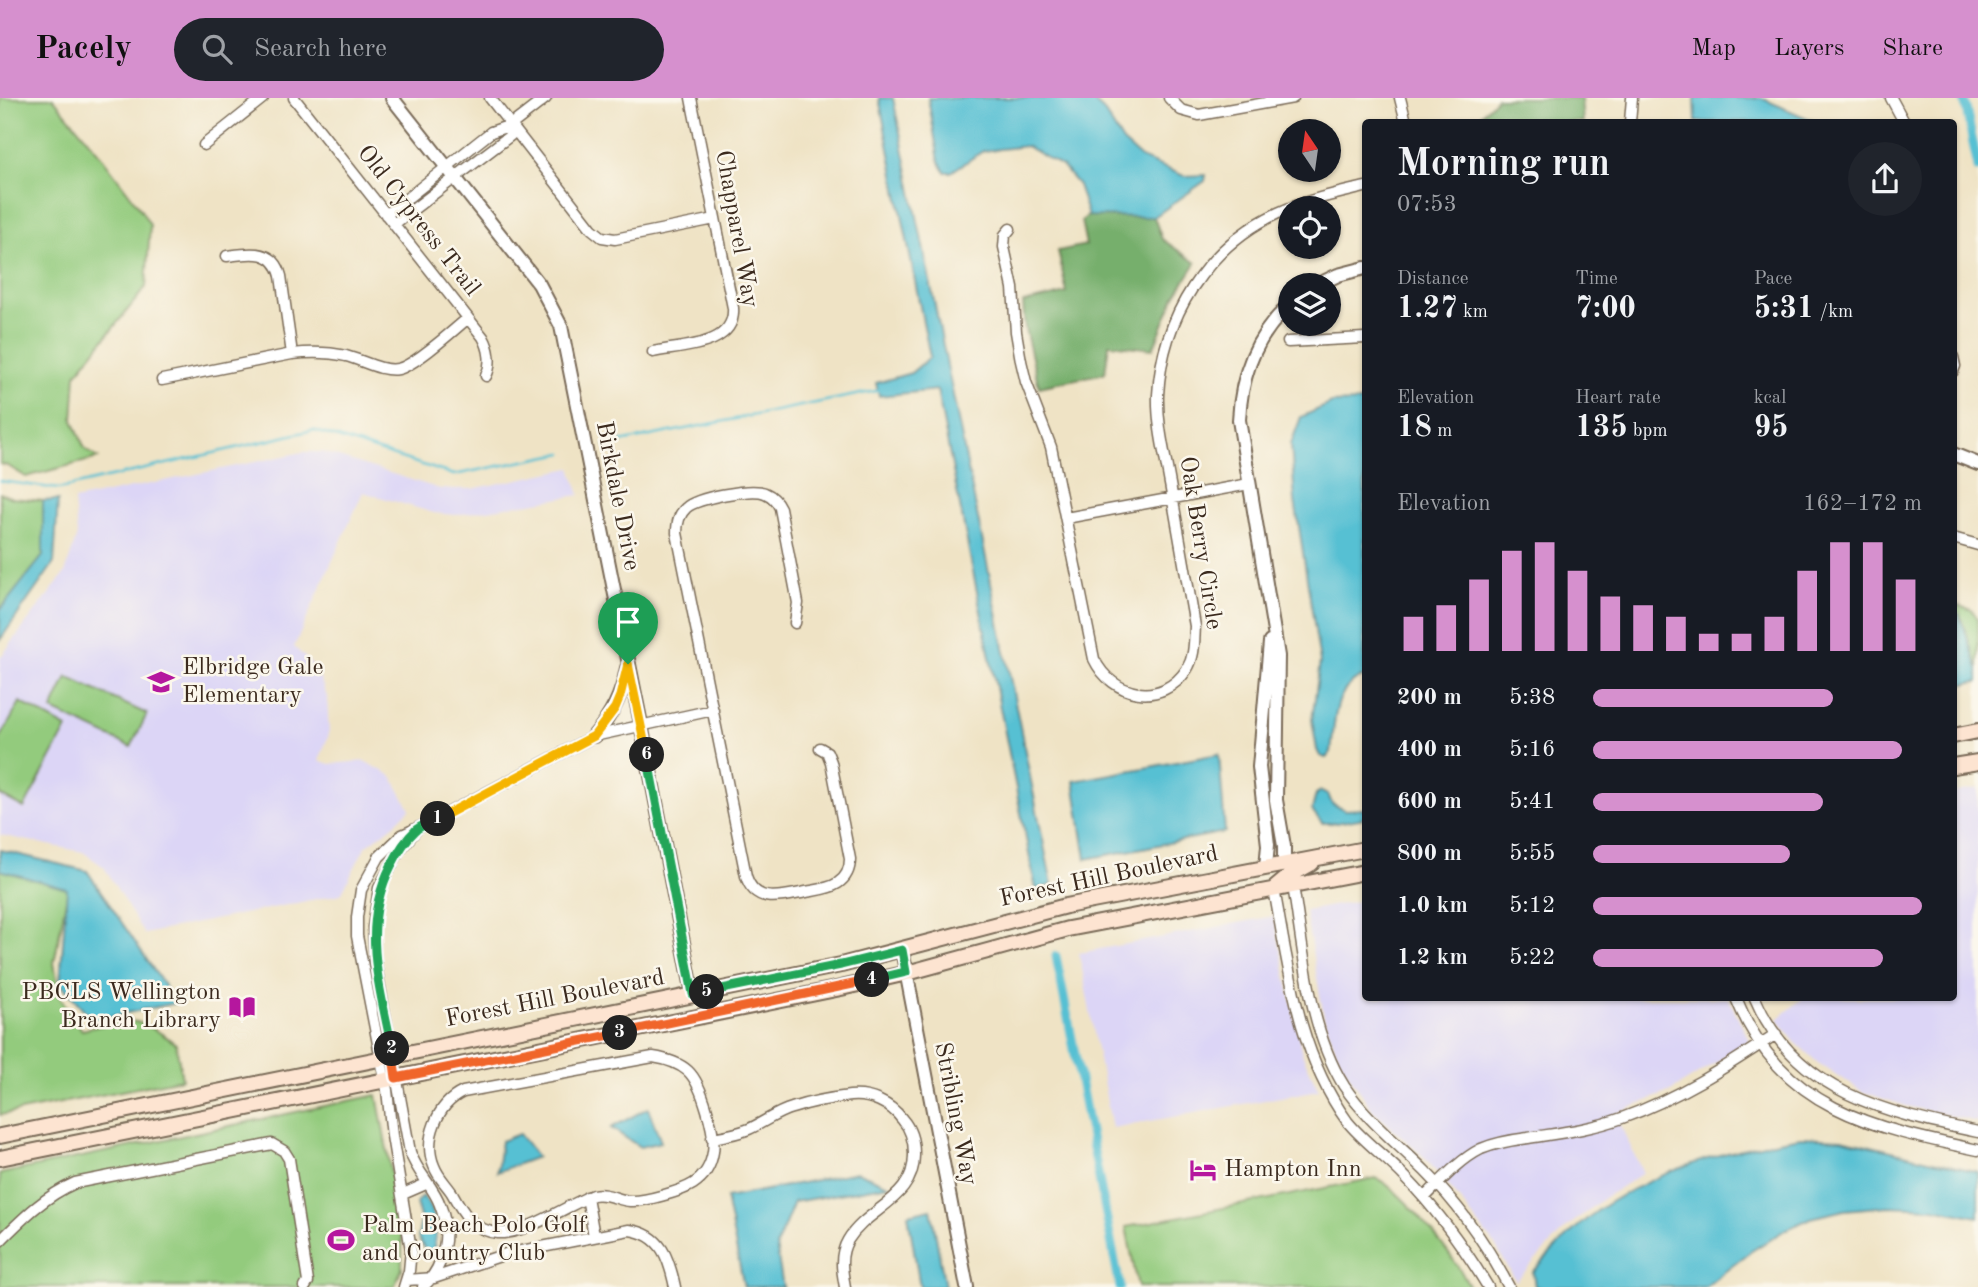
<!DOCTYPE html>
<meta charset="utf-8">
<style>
:root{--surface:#171b24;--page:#20242c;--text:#f1f3f6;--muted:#9ea1a6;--accent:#d690ce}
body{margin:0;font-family:"Old Standard TT",serif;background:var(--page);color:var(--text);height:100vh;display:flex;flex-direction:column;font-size:26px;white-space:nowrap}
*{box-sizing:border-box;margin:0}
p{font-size:23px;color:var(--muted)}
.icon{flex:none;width:38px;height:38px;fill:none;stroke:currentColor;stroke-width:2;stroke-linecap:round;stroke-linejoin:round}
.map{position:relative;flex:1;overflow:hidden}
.details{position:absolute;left:1362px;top:21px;width:595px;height:882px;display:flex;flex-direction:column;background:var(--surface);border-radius:7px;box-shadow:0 2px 5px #0004}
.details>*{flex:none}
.needle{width:46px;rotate:347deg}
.controls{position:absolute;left:1278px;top:21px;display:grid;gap:14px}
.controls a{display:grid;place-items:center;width:63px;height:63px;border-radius:50%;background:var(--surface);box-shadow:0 2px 5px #0004;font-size:35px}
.pin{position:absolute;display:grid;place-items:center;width:60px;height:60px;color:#fff;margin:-72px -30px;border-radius:50% 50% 50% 0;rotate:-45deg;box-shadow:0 0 7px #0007}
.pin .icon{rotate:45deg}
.km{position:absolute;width:35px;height:35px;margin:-18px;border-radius:50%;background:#222;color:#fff;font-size:19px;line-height:35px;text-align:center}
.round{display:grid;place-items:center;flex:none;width:74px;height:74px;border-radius:37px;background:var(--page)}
.overview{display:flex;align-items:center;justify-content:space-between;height:119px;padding:0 35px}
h1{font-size:38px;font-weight:700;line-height:52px}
.metrics{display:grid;grid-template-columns:repeat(3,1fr);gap:10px;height:119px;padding:7px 35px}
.metrics div{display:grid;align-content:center}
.metrics b{font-size:30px;font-weight:700}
.metrics small{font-size:19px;font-weight:400}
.metrics p{font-size:19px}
.chart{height:196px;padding:14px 35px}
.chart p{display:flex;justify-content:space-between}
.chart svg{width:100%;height:126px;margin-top:7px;stroke:var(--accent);stroke-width:6}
ul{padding:0 35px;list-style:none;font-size:23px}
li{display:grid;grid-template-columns:112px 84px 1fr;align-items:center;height:52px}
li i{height:18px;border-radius:9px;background:var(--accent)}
header{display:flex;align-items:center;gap:42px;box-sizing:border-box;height:98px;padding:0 35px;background:var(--accent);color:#111}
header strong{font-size:33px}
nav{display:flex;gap:38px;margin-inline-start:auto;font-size:24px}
.search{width:490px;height:63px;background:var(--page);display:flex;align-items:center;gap:18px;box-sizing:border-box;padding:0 24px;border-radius:38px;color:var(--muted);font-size:26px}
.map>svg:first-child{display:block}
.built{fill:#dcd5f6}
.green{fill:#93cb7d;stroke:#677a4e;stroke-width:2}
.forest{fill:#76af6c;stroke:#586c45;stroke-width:2}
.water{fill:#57c0d3;stroke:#497578;stroke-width:2}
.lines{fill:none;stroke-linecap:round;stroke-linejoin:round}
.stream{stroke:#57c0d3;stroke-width:2.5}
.canal{stroke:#57c0d3;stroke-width:9}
.minor-casing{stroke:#7a6b58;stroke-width:13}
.tertiary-casing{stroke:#7a6b58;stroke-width:16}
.secondary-casing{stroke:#7a6b58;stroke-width:18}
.minor{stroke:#fff;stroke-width:10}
.tertiary{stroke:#fff;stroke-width:12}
.secondary{stroke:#fde4d1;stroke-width:14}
.split-1-casing{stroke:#fff;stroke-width:14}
.split-2-casing{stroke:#fff;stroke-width:14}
.split-3-casing{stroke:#fff;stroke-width:14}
.split-4-casing{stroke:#fff;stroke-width:14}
.split-5-casing{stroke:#fff;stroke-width:14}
.split-6-casing{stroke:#fff;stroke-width:14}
.split-7-casing{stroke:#fff;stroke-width:14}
.split-1{stroke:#f5b400;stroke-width:9}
.split-2{stroke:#22a559;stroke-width:9}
.split-3{stroke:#f0652b;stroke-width:9}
.split-4{stroke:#f0652b;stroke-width:9}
.split-5{stroke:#22a559;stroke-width:9}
.split-6{stroke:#22a559;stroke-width:9}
.split-7{stroke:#f5b400;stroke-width:9}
.labels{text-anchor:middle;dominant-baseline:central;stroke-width:5;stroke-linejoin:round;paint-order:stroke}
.street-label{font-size:24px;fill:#3b2a1e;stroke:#fbf7ec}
.poi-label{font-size:24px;fill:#3b2a1e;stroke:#fbf7ec;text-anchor:start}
</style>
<header>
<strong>Pacely</strong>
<div class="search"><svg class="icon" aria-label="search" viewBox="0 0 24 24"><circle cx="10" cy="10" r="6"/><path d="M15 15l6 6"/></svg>Search here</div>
<nav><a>Map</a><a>Layers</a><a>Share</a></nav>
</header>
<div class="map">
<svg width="1978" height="1189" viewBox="0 0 1978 1189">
<rect width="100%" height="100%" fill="#fbf7ec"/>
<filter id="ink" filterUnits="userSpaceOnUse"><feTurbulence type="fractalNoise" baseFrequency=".0143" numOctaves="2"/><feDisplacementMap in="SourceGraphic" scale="14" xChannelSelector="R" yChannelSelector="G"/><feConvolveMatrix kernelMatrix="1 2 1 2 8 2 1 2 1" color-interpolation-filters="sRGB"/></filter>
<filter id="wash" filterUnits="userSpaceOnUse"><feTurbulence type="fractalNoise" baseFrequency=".00686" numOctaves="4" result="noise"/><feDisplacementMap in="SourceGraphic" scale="28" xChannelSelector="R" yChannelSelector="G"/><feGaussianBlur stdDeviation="1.57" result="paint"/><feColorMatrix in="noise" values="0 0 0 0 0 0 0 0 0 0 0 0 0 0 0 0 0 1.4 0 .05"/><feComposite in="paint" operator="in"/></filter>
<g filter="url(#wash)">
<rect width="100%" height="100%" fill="#efe3c5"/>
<path class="built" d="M 303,354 L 323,354 L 440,391 L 472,391 L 571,370 L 580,397 L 456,417 L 434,415 L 363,394 L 294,549 L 316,570 L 327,599 L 329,636 L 319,663 L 330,666 L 364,663 L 392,678 L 410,711 L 396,725 L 365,749 L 341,796 L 144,836 L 104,769 L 83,754 L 0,737 L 0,560 L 65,475 L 77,437 L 74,402 Z
M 1978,690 L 1978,1024 L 1906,1008 L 1863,994 L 1818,965 L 1794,943 L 1778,921 L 1803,900 L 1953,900 L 1953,695 Z
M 1365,802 L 1365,900 L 1728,900 L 1750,943 L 1671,993 L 1615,1016 L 1643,1075 L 1604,1100 L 1566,1130 L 1516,1183 L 1496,1149 L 1453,1093 L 1423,1058 L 1373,1013 L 1340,963 L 1324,919 L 1305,813 Z
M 1274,818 L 1302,956 L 1319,992 L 1112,1030 L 1079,855 Z"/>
<path class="green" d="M 0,0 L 53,0 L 98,54 L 137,106 L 150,127 L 146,189 L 76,276 L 73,322 L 85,351 L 98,360 L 26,379 L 8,368 L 0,366 Z
M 0,395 L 12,400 L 43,403 L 43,458 L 0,512 Z
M 1953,506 L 1972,512 L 1978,521 L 1978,571 L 1960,517 L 1953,516 Z
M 67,579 L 147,616 L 131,649 L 52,612 Z
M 20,604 L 67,630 L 24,710 L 0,697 L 0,641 Z
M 0,772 L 68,791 L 54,865 L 60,899 L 82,932 C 130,921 135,915 176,946 L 182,981 L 0,1017 Z
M 377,997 L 402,1133 L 402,1171 L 394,1189 L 0,1189 L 0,1076 Z
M 1376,1080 C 1404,1094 1455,1160 1470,1189 L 1138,1189 L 1126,1129 Z"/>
<path class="forest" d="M 1497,0 L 1581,0 L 1583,24 L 1474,24 Z
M 1088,118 L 1154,119 L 1162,141 L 1196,165 L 1175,198 L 1153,251 L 1109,246 L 1105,275 L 1039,289 L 1025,231 L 1023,205 L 1067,195 L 1058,153 L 1086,147 L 1081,123 Z"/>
<path class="water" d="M 879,0 L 893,0 L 1052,787 L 1036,791 L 937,292 L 879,298 L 876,285 L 911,275 L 930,259 Z
M 928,0 L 1090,0 L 1103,12 L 1123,44 L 1141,60 L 1184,78 L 1206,77 L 1205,83 L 1154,119 L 1088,118 L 1078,87 L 1063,69 L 1026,48 L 983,53 L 951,74 L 945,74 L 939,63 Z
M 1695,0 L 1761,0 L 1816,24 L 1696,24 Z
M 1365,304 L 1365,578 C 1332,589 1335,625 1331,654 L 1326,660 L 1320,658 L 1317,652 L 1312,622 L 1320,564 L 1295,403 L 1291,346 L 1301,319 L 1332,305 Z
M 58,402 L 54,465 L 0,542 L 0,512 L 43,458 L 43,403 Z
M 1953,516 L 1959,516 L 1978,571 L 1978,584 L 1953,588 Z
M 1219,656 L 1225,734 L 1086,761 L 1074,683 Z
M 1321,693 L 1328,696 L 1332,706 L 1345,712 L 1365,711 L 1365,720 L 1336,725 L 1322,725 L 1312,712 L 1316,696 Z
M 0,752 L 87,773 L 176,905 L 93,922 L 60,885 L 67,791 L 0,772 Z
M 648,1010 L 661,1044 L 640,1049 L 611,1030 Z
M 519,1036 L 537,1059 L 497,1074 L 501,1043 Z
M 1801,1039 L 1842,1041 L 1978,1074 L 1978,1119 L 1934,1110 L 1889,1108 L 1844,1112 L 1811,1120 L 1785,1132 L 1750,1154 L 1705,1189 L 1535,1189 L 1533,1174 C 1556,1149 1580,1123 1609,1105 C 1667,1069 1734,1050 1801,1039 Z
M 857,1074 L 889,1087 L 794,1104 L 776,1148 L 783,1189 L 744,1189 L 726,1100 Z
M 423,1098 C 437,1117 440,1139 430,1160 L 418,1140 L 421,1122 L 416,1105 Z
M 931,1111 L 945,1189 L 920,1189 L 908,1116 Z"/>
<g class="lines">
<path class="stream" d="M 605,347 L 881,292
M 0,383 L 59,391 L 313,332 L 454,377 L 563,355"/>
<path class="canal" d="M 1964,0 L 1978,70
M 1056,858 L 1120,1189"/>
</g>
</g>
<g filter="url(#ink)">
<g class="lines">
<g class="minor-casing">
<path id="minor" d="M 294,0 L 483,239 C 490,251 492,266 486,278
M 490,0 L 592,131 L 602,139 L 615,141 L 715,121
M 1169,0 L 1181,12 L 1199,17 L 1293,0
M 1400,0 L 1406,24
M 1891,0 L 1904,24
M 1630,24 L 1632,0
M 204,47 L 263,0
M 386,117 L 491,34 L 511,27 L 546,0
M 394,126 L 511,37 L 511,27
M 1010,131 L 1005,137 L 1004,149 L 1013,190 L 1016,234 L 1021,263 L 1026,284 L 1051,349 L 1094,561 C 1112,599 1162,610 1187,571 C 1195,558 1194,543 1195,528 C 1187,481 1178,434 1170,386 C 1165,357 1157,327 1158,297 C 1162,219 1207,148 1278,115 C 1306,102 1336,96 1365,89
M 227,158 C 250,155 274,150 281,178 L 292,256
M 1288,244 L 1365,240
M 653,254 C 680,248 736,249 733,210 L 691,0
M 1953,259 L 1955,268 L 1953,273
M 162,282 L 292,256 C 310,254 328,254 346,258 C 362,262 382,274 398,271 C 414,268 454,232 468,220
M 1066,420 L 1249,386
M 1953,440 L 1978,447
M 795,525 L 798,505 L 780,410 C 777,403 772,398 765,395 C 752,389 696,400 686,410 C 678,417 677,426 677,435 L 746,778 C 755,808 783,798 806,794 C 817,792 829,791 838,785 C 847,779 850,771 850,761 L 831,664 L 827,654 L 820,650
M 416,732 L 399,753 L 379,790 L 373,829 L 375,862 L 410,1054 C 417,1075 434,1089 440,1107 C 451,1134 445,1169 423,1189
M 1293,788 C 1304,853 1308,930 1344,988 C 1366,1021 1397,1045 1425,1073 C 1458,1106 1487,1147 1509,1189
M 1274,791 C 1289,872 1298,955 1347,1023 C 1363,1043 1387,1060 1405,1079 C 1437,1112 1464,1149 1488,1189
M 1736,900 C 1781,1011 1872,1030 1978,1052
M 1755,900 C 1795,995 1887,1015 1978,1034
M 653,959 C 666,961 678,964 688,973 C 702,986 716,1036 713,1054 C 711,1067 704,1079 693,1086 C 682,1093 644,1104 630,1103 C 617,1102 607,1094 593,1097 C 568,1107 524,1137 498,1135 C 473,1133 463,1115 452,1095 C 446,1086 438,1079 434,1068 C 423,1042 437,1006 463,994 Z
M 712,1040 C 724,1038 737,1036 749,1031 C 763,1025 777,1014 792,1010 C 810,1004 832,1000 850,998 C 870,996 890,1005 902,1021 C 910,1030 914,1043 914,1056 C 915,1102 868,1109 848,1142 C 839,1157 842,1173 845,1189
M 403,1096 L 426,1086
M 587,1099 L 594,1138
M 1424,1100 C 1441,1083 1459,1062 1481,1051 C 1495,1045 1512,1042 1528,1040 C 1559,1035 1592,1031 1622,1020 C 1678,1000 1726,969 1776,936
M 0,1143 C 23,1120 45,1098 75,1085 L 272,1046 L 284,1053 L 289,1061 L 308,1184 L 305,1189
M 407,1182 L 434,1180 L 506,1156 L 629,1132 C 662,1136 669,1161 675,1189
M 404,1189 L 409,1173 L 411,1152 L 392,1038 L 387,992 L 357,838 L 357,819 L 361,792 L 379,759 L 402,737 L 431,724 L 594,638 L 713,612"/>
</g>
<g class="tertiary-casing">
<path id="tertiary" d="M 392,0 L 539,186 L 561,228 L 641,626 L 693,896
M 1317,187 L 1338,177 L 1365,170
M 1953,356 L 1978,366
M 594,638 C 612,617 622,597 627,570
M 1284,765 L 1284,748 L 1276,702 L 1278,558 L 1239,322 C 1241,278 1256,236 1290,207
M 1266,769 L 1268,747 L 1259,669 L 1270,544
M 902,852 L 967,1189"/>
</g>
<g class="secondary-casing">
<path id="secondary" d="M 1953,638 L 1978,633
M 1953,668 L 1978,664
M 1274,791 L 1292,776 L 1312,765
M 0,1038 L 841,867 L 1066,808 L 1365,751
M 0,1060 L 841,890 L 907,875 L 1068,831 L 1365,774"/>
</g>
<use href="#minor" class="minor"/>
<use href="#tertiary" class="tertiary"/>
<use href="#secondary" class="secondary"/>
</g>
</g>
<g class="lines" filter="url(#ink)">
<g class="split-1-casing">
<path id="split-1" d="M 438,721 L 594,638 L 615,610 L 620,598 L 628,566"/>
</g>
<g class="split-2-casing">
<path id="split-2" d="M 392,951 C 380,888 360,829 391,768 C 397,756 404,743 415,733 C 420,727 431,725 438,721"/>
</g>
<g class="split-3-casing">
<path id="split-3" d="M 392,951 L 396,980 L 620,935"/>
</g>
<g class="split-4-casing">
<path id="split-4" d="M 620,935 L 872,882"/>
</g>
<g class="split-5-casing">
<path id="split-5" d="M 707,894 L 841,867 L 902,852 L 906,874 L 872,882"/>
</g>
<g class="split-6-casing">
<path id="split-6" d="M 647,657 L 693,896 L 707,894"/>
</g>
<g class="split-7-casing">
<path id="split-7" d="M 628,566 L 647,657"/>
</g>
<use href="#split-1" class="split-1"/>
<use href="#split-2" class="split-2"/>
<use href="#split-3" class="split-3"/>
<use href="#split-4" class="split-4"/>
<use href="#split-5" class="split-5"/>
<use href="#split-6" class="split-6"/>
<use href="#split-7" class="split-7"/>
</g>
<defs>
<g id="school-bare" transform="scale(2.1)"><path d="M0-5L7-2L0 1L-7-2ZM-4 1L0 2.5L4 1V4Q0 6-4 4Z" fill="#b5179e" stroke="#fbf7ec" stroke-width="2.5" paint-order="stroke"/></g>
<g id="library-bare" transform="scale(2.1)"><path d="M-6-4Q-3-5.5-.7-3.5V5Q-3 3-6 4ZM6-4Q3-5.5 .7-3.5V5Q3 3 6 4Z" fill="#b5179e" stroke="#fbf7ec" stroke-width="2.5" paint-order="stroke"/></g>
<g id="hotel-bare" transform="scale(2.1)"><path d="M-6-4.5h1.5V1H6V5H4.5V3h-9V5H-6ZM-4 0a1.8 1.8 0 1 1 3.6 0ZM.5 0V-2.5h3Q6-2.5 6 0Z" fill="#b5179e" stroke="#fbf7ec" stroke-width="2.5" paint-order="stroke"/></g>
<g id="stadium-bare" transform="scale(2.1)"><path d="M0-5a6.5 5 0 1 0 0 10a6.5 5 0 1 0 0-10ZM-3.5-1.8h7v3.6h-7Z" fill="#b5179e" stroke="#fbf7ec" stroke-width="2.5" paint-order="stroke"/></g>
</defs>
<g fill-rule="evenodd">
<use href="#school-bare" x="161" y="584"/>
<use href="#library-bare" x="242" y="909"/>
<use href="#hotel-bare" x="1203" y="1072"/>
<use href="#stadium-bare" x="341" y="1142"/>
</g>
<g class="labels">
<g class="street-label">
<text transform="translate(418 123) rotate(52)">Old Cypress Trail</text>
<text transform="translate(736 131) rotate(80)">Chapparel Way</text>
<text transform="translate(617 398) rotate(79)">Birkdale Drive</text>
<text transform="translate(1200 445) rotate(81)">Oak Berry Circle</text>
<text transform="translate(1109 779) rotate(-12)">Forest Hill Boulevard</text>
<text transform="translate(555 901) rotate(-11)">Forest Hill Boulevard</text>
<text transform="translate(955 1016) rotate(79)">Stribling Way</text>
</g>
<g class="poi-label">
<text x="182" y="570">Elbridge Gale<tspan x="182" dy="28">Elementary</tspan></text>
<text x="221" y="895" text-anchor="end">PBCLS Wellington<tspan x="221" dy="28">Branch Library</tspan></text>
<text x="1224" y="1072">Hampton Inn</text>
<text x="362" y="1128">Palm Beach Polo Golf<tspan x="362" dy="28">and Country Club</tspan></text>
</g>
</g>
</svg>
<div class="controls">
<a><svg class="needle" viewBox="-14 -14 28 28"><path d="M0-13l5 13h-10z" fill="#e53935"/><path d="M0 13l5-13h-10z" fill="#9ea1a6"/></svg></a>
<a><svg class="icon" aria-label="locate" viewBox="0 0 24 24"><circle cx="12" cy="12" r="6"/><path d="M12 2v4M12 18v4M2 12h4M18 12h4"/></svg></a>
<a><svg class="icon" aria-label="layers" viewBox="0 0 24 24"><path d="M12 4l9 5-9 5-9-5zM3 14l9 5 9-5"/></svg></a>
</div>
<div class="pin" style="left:628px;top:566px;background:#1e9e55"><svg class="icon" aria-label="arrive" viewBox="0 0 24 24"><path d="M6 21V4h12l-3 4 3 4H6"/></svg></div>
<b class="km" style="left:438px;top:721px">1</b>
<b class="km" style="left:392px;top:951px">2</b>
<b class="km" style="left:620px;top:935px">3</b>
<b class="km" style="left:872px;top:882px">4</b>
<b class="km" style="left:707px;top:894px">5</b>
<b class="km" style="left:647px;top:657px">6</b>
<section class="details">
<div class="overview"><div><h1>Morning run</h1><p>07:53</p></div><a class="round"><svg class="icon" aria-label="share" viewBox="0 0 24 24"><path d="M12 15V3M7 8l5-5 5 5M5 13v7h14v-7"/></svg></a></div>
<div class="metrics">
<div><p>Distance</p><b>1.27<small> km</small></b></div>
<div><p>Time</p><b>7:00</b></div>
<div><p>Pace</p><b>5:31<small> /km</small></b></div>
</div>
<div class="metrics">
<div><p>Elevation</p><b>18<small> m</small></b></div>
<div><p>Heart rate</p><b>135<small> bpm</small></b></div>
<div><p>kcal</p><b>95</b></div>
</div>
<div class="chart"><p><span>Elevation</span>162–172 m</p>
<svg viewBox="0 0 160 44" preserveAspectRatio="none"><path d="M5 44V32M15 44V28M25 44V19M35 44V9M45 44V6M55 44V16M65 44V25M75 44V28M85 44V32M95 44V38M105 44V38M115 44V32M125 44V16M135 44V6M145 44V6M155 44V19"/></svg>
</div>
<ul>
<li><b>200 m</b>5:38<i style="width:73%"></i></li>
<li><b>400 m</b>5:16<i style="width:94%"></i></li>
<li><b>600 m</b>5:41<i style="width:70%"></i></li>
<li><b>800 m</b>5:55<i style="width:60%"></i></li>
<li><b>1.0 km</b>5:12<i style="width:100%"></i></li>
<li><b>1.2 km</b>5:22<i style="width:88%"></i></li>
</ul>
</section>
</div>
